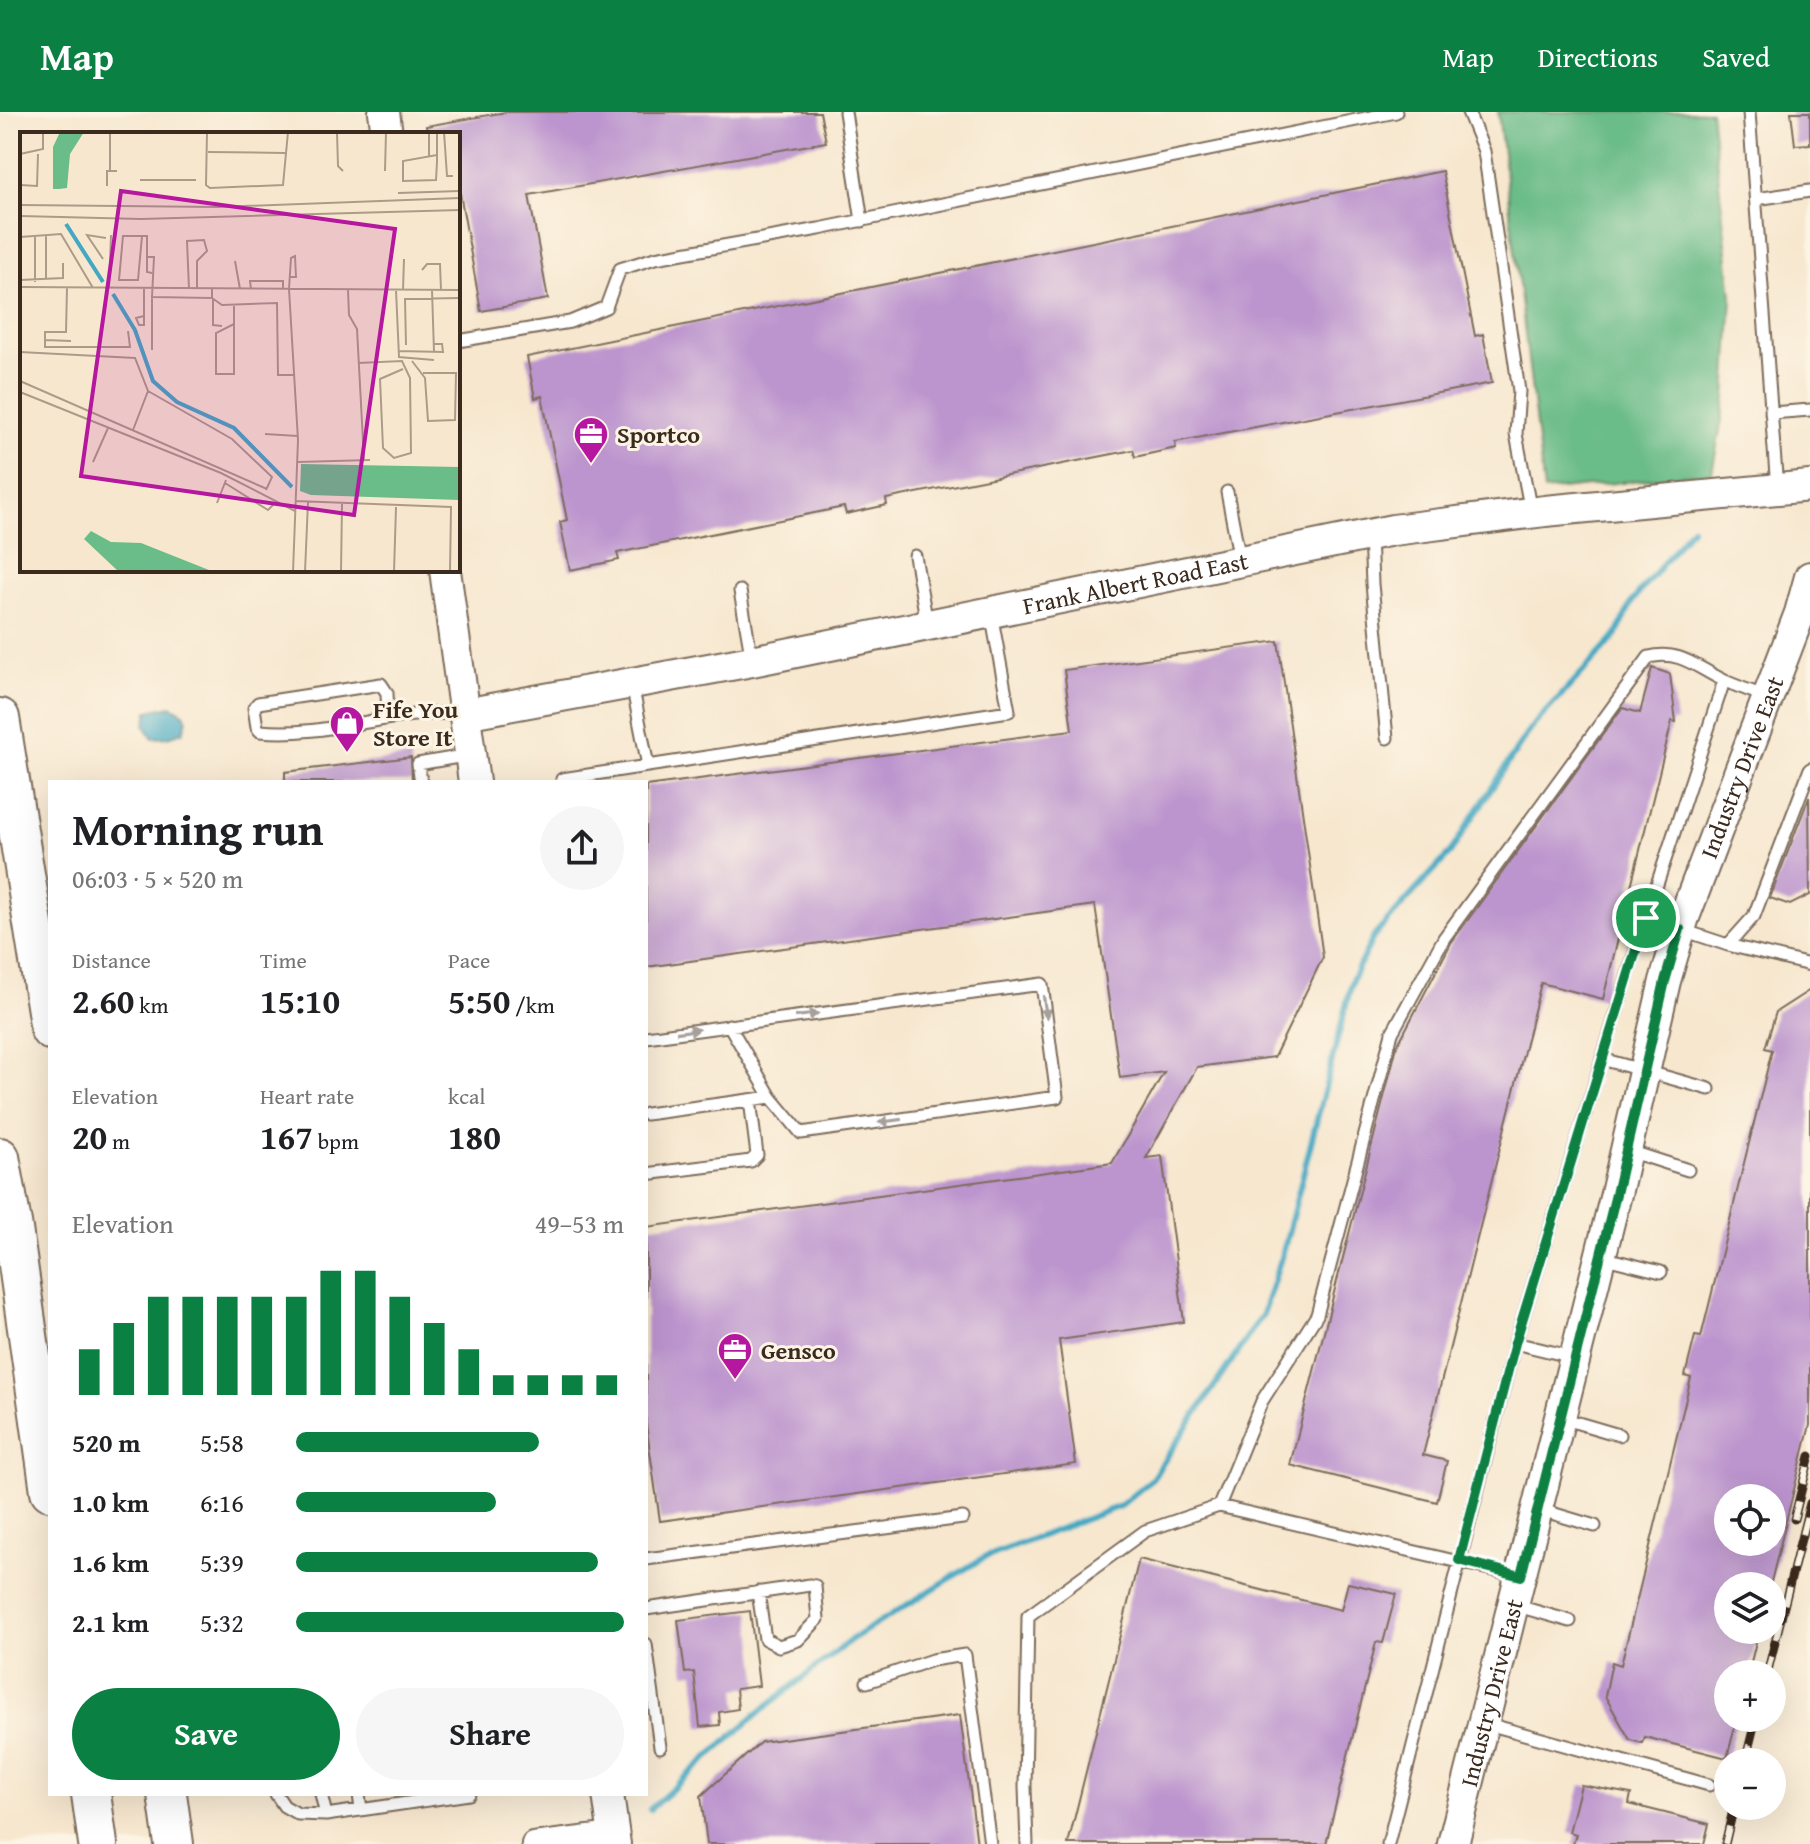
<!DOCTYPE html>
<meta charset="utf-8">
<style>
:root{--surface:#fff;--page:#f6f6f6;--text:#202124;--muted:#757577;--accent:#0b8043}
body{margin:0;font-family:"Gentium Book Plus",serif;background:var(--page);color:var(--text);height:100vh;display:flex;flex-direction:column;font-size:30px;white-space:nowrap}
*{box-sizing:border-box;margin:0}
p{font-size:26px;color:var(--muted)}
.icon{flex:none;width:44px;height:44px;fill:none;stroke:currentColor;stroke-width:2;stroke-linecap:round;stroke-linejoin:round}
.map{position:relative;flex:1;overflow:hidden}
.panel{position:absolute;left:48px;top:668px;width:600px;height:1016px;display:flex;flex-direction:column;background:var(--surface);border-radius:0px;box-shadow:0 8px 32px #0002}
.panel>*{flex:none}
.controls{position:absolute;left:1714px;top:1372px;display:grid;gap:16px}
.controls a{display:grid;place-items:center;width:72px;height:72px;border-radius:50%;background:var(--surface);box-shadow:0 8px 32px #0002;font-size:40px}
.pin{position:absolute;display:grid;place-items:center;width:68px;height:68px;color:#fff;margin:-34px;border:4px solid #fff;border-radius:50%;box-shadow:0 2px 8px #0007}
.round{display:grid;place-items:center;flex:none;width:84px;height:84px;border-radius:42px;background:var(--page)}
.headline{display:flex;align-items:center;justify-content:space-between;height:136px;padding:0 24px}
h1{font-size:44px;font-weight:700;line-height:60px}
.metrics{display:grid;grid-template-columns:repeat(3,1fr);gap:12px;height:136px;padding:8px 24px}
.metrics div{display:grid;align-content:center}
.metrics b{font-size:34px;font-weight:700}
.metrics small{font-size:22px;font-weight:400}
.metrics p{font-size:22px}
.chart{height:224px;padding:16px 24px}
.chart p{display:flex;justify-content:space-between}
.chart svg{width:100%;height:144px;margin-top:8px;stroke:var(--accent);stroke-width:6}
.action{display:flex;gap:16px;margin-top:auto;padding:16px 24px}
.action a{flex:1;height:92px;border-radius:48px;background:var(--accent);color:#fff;font-size:32px;font-weight:700;line-height:92px;text-align:center}
.action a+a{background:var(--page);color:var(--text)}
ul{padding:0 24px;list-style:none;font-size:26px}
li{display:grid;grid-template-columns:128px 96px 1fr;align-items:center;height:60px}
li i{height:20px;border-radius:10px;background:var(--accent)}
header{display:flex;align-items:center;gap:48px;box-sizing:border-box;height:112px;padding:0 40px;background:var(--accent);color:#fff}
header strong{font-size:38px}
nav{display:flex;gap:44px;margin-inline-start:auto;font-size:28px}
.map>svg:first-child{display:block}
.forest{fill:#6abc88;stroke:#527353;stroke-width:2}
.water{fill:#43a8c3;stroke:#3f6970;stroke-width:2}
.lines{fill:none;stroke-linecap:round;stroke-linejoin:round}
.stream{stroke:#43a8c3;stroke-width:6}
.building{fill:#bc94ce;fill-rule:evenodd}
.lane-casing{stroke:#7d6c5c;stroke-width:15}
.street-casing{stroke:#7d6c5c;stroke-width:26}
.secondary-casing{stroke:#7d6c5c;stroke-width:34}
.highway-casing{stroke:#7d6c5c;stroke-width:42}
.lane{stroke:#fff;stroke-width:11}
.street{stroke:#fff;stroke-width:22}
.secondary{stroke:#fff;stroke-width:30}
.highway{stroke:#fff;stroke-width:38}
.rail-casing{stroke:#3b2a1e;stroke-width:9}
.rail{stroke:#fcf5e5;stroke-width:6;stroke-dasharray:18;stroke-linecap:butt}
.oneway{fill:#a79f9a}
.route-casing{stroke:#fff;stroke-width:16}
.route{stroke:#0b8043;stroke-width:10}
.labels{text-anchor:middle;dominant-baseline:central;stroke-width:6;stroke-linejoin:round;paint-order:stroke}
.poi-label{font-size:24px;font-weight:bold;fill:#3b2a1e;stroke:#fcf5e5;text-anchor:start}
.street-label{font-size:24px;fill:#3b2a1e;stroke:#fcf5e5}
.inset-river{fill:none;stroke:#43a8c3;stroke-width:4}
.inset-road{fill:none;stroke:#ac9b88;stroke-width:2}
.view{fill:#b5179e;fill-opacity:0.15;stroke:#b5179e;stroke-width:4}
.inset-edge{fill:none;stroke:#3b2a1e;stroke-width:4}
</style>
<header>
<strong>Map</strong>
<nav><a>Map</a><a>Directions</a><a>Saved</a></nav>
</header>
<div class="map">
<svg width="1810" height="1732" viewBox="0 0 1810 1732">
<rect width="100%" height="100%" fill="#fcf5e5"/>
<filter id="ink" filterUnits="userSpaceOnUse"><feTurbulence type="fractalNoise" baseFrequency=".0125" numOctaves="2"/><feDisplacementMap in="SourceGraphic" scale="16" xChannelSelector="R" yChannelSelector="G"/><feConvolveMatrix kernelMatrix="1 2 1 2 8 2 1 2 1" color-interpolation-filters="sRGB"/></filter>
<filter id="wash" filterUnits="userSpaceOnUse"><feTurbulence type="fractalNoise" baseFrequency=".006" numOctaves="4" result="noise"/><feDisplacementMap in="SourceGraphic" scale="32" xChannelSelector="R" yChannelSelector="G"/><feGaussianBlur stdDeviation="1.8" result="paint"/><feColorMatrix in="noise" values="0 0 0 0 0 0 0 0 0 0 0 0 0 0 0 0 0 1.4 0 .05"/><feComposite in="paint" operator="in"/></filter>
<g filter="url(#wash)">
<rect width="100%" height="100%" fill="#f7e7cf"/>
<path class="forest" d="M 1498,0 L 1711,0 L 1732,184 L 1726,287 L 1712,360 L 1544,379 Z"/>
<path class="water" d="M 171,594 L 184,601 L 187,608 L 183,620 L 168,625 L 153,626 L 145,614 L 148,599 Z"/>
<g class="lines">
<path class="stream" d="M 650,1697 L 757,1602 L 852,1527 L 983,1446 L 1120,1394 L 1152,1367 L 1263,1202 L 1285,1133 L 1353,866 L 1374,824 L 1450,741 L 1530,617 L 1616,524 L 1632,490 L 1692,415"/>
</g>
<g id="blocks">
<path class="building" d="M 506,0 L 820,0 L 826,30 L 529,83 L 548,187 L 481,199 L 458,70 L 458,22 L 427,22 L 426,14 Z
M 1791,0 L 1810,0 L 1810,32 L 1795,33 Z
M 1442,59 L 1475,224 L 1483,222 L 1492,271 L 1175,330 L 1176,336 L 1135,345 L 1133,338 L 886,387 L 887,393 L 846,402 L 844,395 L 617,441 L 619,448 L 570,458 L 560,410 L 567,408 L 542,284 L 535,286 L 527,245 Z
M 1278,529 L 1323,845 L 1274,945 L 1197,955 L 1146,1046 L 1162,1044 L 1184,1210 L 1059,1228 L 1076,1352 L 660,1409 L 646,1312 L 646,1115 L 1112,1051 L 1164,960 L 1120,966 L 1095,793 L 646,855 L 646,674 L 1072,618 L 1064,558 Z
M 1652,556 L 1670,562 L 1676,610 L 1672,609 L 1603,887 L 1541,871 L 1423,1343 L 1447,1349 L 1437,1390 L 1290,1353 L 1397,934 L 1451,831 L 1622,596 L 1640,601 Z
M 411,645 L 412,670 L 285,670 L 285,660 Z
M 1809,685 L 1810,783 L 1790,793 L 1770,786 Z
M 1810,878 L 1810,1313 L 1770,1474 L 1728,1474 L 1728,1518 L 1759,1518 L 1748,1562 L 1728,1562 L 1728,1606 L 1737,1606 L 1727,1646 L 1645,1625 L 1642,1631 L 1630,1628 L 1605,1584 L 1612,1550 L 1621,1553 L 1691,1266 L 1685,1264 L 1695,1224 L 1701,1225 L 1772,938 L 1765,936 L 1776,900 ZM 1728,1386 L 1772,1386 L 1772,1430 L 1728,1430 Z
M 1139,1447 L 1341,1498 L 1348,1471 L 1396,1482 L 1383,1531 L 1376,1530 L 1326,1732 L 1068,1732 Z
M 750,1499 L 759,1574 L 736,1577 L 738,1597 L 719,1600 L 720,1613 L 700,1615 L 694,1560 L 685,1561 L 678,1508 Z
M 960,1603 L 977,1732 L 707,1732 L 701,1684 L 761,1630 Z
M 1581,1673 L 1631,1682 L 1629,1692 L 1709,1712 L 1704,1732 L 1573,1732 L 1576,1722 L 1569,1720 Z"/>
</g>
</g>
<g filter="url(#ink)">
<use href="#blocks" fill-opacity="0" stroke="#7d6c5c" stroke-width="2"/>
<g class="lines">
<g class="lane-casing">
<path id="lane" d="M 845,0 L 862,109
M 1468,0 L 1484,39 L 1519,279 L 1516,322 L 1531,400
M 1749,0 L 1777,377
M 1756,87 L 1810,79
M 458,229 L 570,210 L 606,195 L 620,157 L 655,146 L 819,117 L 1396,0
M 1771,301 L 1810,298
M 1227,380 L 1240,448
M 1370,423 L 1372,472 L 1387,626
M 915,444 L 927,512
M 740,479 L 752,548
M 632,572 L 648,654
M 388,606 L 387,581 L 381,572 L 258,591 L 254,596 L 257,615 L 260,619 C 328,626 396,596 464,602
M 421,670 L 418,652 L 470,643
M 563,670 L 562,667 L 1009,599 L 991,501
M 1646,806 L 1728,833 L 1810,853
M 1728,833 L 1754,804 L 1810,657
M 646,925 L 1042,872 L 1057,985 L 801,1021 L 771,985 L 729,913
M 1602,947 L 1709,977
M 646,1002 L 771,985
M 1626,1038 L 1688,1058
M 646,1062 L 751,1049 L 757,1043 L 750,988
M 1601,1145 L 1661,1160
M 1515,1231 L 1573,1245
M 1561,1306 L 1619,1323
M 1219,1394 L 1262,1289 L 1317,1203 L 1392,921 L 1444,826 L 1649,545 C 1681,537 1698,557 1725,569 C 1739,575 1753,580 1767,585
M 1538,1397 L 1595,1414
M 646,1447 L 963,1406
M 1514,1493 L 1570,1509
M 646,1497 L 810,1473 L 815,1474 L 818,1507 L 798,1528 L 779,1534 L 765,1527 L 758,1480
M 646,1532 L 660,1635
M 867,1570 L 932,1548 L 965,1543 L 990,1732
M 1484,1611 L 1709,1673
M 276,1682 L 284,1694 L 298,1702 L 326,1703 L 469,1682
M 321,1682 L 326,1703
M 359,1682 L 361,1698
M 1027,1732 L 1025,1675 L 1028,1504 L 1145,1419 L 1219,1394 L 1519,1464
M 1388,1732 L 1515,1231 L 1640,824 L 1724,569"/>
</g>
<g class="street-casing">
<path id="street" d="M 533,1732 L 613,1722"/>
</g>
<g class="secondary-casing">
<g id="secondary">
<path d="M 384,0 L 387,22"/>
<path d="M 445,458 L 474,670"/>
<path id="s1" d="M 464,602 L 752,549 L 1393,418 L 1545,399 L 1810,374"/>
<path d="M 608,1682 L 615,1732"/>
<path id="s2" d="M 1453,1732 L 1616,1082 L 1665,869 L 1683,808 L 1800,501 L 1810,465"/>
</g>
</g>
<g class="highway-casing">
<path id="highway" d="M 0,606 L 50,918
M 0,1045 L 13,1117 L 50,1379
M 91,1682 L 98,1732
M 167,1682 L 174,1732"/>
</g>
<use href="#lane" class="lane"/>
<use href="#street" class="street"/>
<use href="#secondary" class="secondary"/>
<use href="#highway" class="highway"/>
<g class="rail-casing">
<path id="rail" d="M 1794,1407 L 1810,1344
M 1767,1562 L 1810,1391
M 1745,1650 L 1756,1606
M 1725,1732 L 1734,1694"/>
</g>
<use href="#rail" class="rail"/>
</g>
<defs><path id="oneway-solid" d="M-6-.8H1V-3.2L6.5 0L1 3.2V.8H-6Z" transform="scale(2)"/></defs>
<g class="oneway">
<use href="#oneway-solid" transform="translate(1045 895) rotate(82)"/>
<use href="#oneway-solid" transform="translate(807 903) rotate(-8)"/>
<use href="#oneway-solid" transform="translate(688 919) rotate(-8)"/>
<use href="#oneway-solid" transform="translate(890 1009) rotate(172)"/>
</g>
</g>
<g class="lines" filter="url(#ink)">
<g class="route-casing">
<path id="route" d="M 1646,806 L 1680,817 L 1665,869 L 1616,1082 L 1521,1464 L 1459,1448 L 1515,1231 Z"/>
</g>
<use href="#route" class="route"/>
</g>
<defs>
<g id="office-pin" transform="scale(1.8)"><path d="M0 17L-7.5 6A9.5 9.5 0 1 1 7.5 6Z" fill="#b5179e" stroke="#fcf5e5"/><path d="M-6-3h4V-5.5h4V-3h4V5H-6ZM-1-4.5V-3h2v-1.5ZM-6 0V1H6V0Z" fill="#fff"/></g>
<g id="shop-pin" transform="scale(1.8)"><path d="M0 17L-7.5 6A9.5 9.5 0 1 1 7.5 6Z" fill="#b5179e" stroke="#fcf5e5"/><path d="M-5-2.5h2.3a2.7 3.5 0 0 1 5.4 0H5L5.5 6h-11ZM-1.5-2.5h3a1.5 2.3 0 0 0-3 0Z" fill="#fff"/></g>
</defs>
<g fill-rule="evenodd">
<use href="#office-pin" x="591" y="322"/>
<use href="#shop-pin" x="347" y="611"/>
<use href="#office-pin" x="735" y="1238"/>
</g>
<g class="labels">
<g class="poi-label">
<text x="617" y="322">Sportco</text>
<text x="373" y="597">Fife You<tspan x="373" dy="28">Store It</tspan></text>
<text x="761" y="1238">Gensco</text>
</g>
<g class="street-label">
<text stroke="none"><textPath href="#s1" startOffset="684">Frank Albert Road East</textPath></text>
<text stroke="none"><textPath href="#s2" startOffset="1116">Industry Drive East</textPath></text>
<text stroke="none"><textPath href="#s2" startOffset="156">Industry Drive East</textPath></text>
</g>
</g>
<g transform="translate(20 20)">
<rect width="440" height="440" fill="#f7e7cf"/>
<path d="M 40,0 L 64,0 L 50,22 L 47,56 L 39,57 L 33,57 L 33,15 ZM 281,332 L 440,335 L 440,368 L 291,363 L 280,359 ZM 71,399 L 91,410 L 121,411 L 194,440 L 99,440 L 64,407 Z" fill="#6abc88"/>
<path class="inset-river" d="M 46,92 L 83,150M 93,162 L 115,198 L 133,249 L 157,270 L 214,296 L 272,355"/>
<path class="inset-road" d="M 187,0 L 186,53 L 190,56 L 263,53 L 268,0M 317,0 L 318,34 L 323,39M 417,0 L 417,30 L 416,48 L 383,49 L 383,29 L 417,23M 424,0 L 427,44 L 433,44M 188,20 L 265,21M 0,22 L 23,17 L 23,0M 409,25 L 409,0M 90,39 L 90,0M 365,39 L 366,0M 120,48 L 176,48M 0,53 L 17,54 L 18,22M 87,54 L 87,39 L 97,39M 378,61 L 440,59M 0,73 L 198,75 L 440,66M 0,84 L 121,87 L 440,78M 26,103 L 26,147M 122,104 L 118,148 L 99,148 L 103,104 L 127,104 L 127,140 L 132,141M 0,105 L 41,102 L 73,156M 127,125 L 134,125 L 132,165 L 192,166 L 192,157M 83,127 L 67,103 L 86,106M 215,129 L 220,157M 402,138 L 407,132 L 420,132 L 421,158M 270,145 L 276,145 L 275,124 L 271,126 L 269,157 L 278,308 L 273,440M 0,148 L 43,146 L 43,131M 15,150 L 15,105M 0,155 L 440,158M 47,156 L 46,200 L 25,200 L 25,215 L 110,215 L 108,199M 89,156 L 91,103M 124,156 L 124,193 L 119,193 L 116,186 L 124,184M 169,157 L 167,109 L 184,108 L 187,119 L 177,129 L 177,157M 231,157 L 230,149 L 263,149 L 263,157M 328,158 L 329,183 L 337,197 L 344,328M 376,158 L 379,225 L 414,228M 383,158 L 384,127M 412,158 L 414,220M 439,158 L 440,124M 192,166 L 202,173 L 257,171 L 258,243 L 274,243M 193,167 L 193,193 L 202,194M 214,172 L 214,242 L 196,242 L 196,201 L 214,192M 25,208 L 51,209M 386,213 L 385,167 L 440,166M 132,218 L 132,165M 378,219 L 423,220 L 422,212 L 414,212M 0,220 L 115,226 L 128,259 L 113,298M 392,229 L 405,246 L 408,289 L 435,288 L 436,241 L 403,241M 338,231 L 382,229 L 390,246 L 391,321 L 374,326 L 363,316 L 360,247 L 383,237M 0,249 L 247,357M 128,259 L 212,307 L 252,345 L 246,358M 0,260 L 201,341 L 275,379M 245,302 L 278,304M 73,330 L 88,296M 278,330 L 350,328M 205,351 L 248,378 L 256,370M 276,369 L 431,375 L 430,440M 197,371 L 206,348M 285,440 L 288,370M 321,440 L 322,372M 374,440 L 376,375"/>
<path class="view" d="M 101,59 L 375,97 L 334,383 L 61,344 Z"/>
<rect width="440" height="440" class="inset-edge"/>
</g>
</svg>
<div class="controls">
<a><svg class="icon" aria-label="locate" viewBox="0 0 24 24"><circle cx="12" cy="12" r="6"/><path d="M12 2v4M12 18v4M2 12h4M18 12h4"/></svg></a>
<a><svg class="icon" aria-label="layers" viewBox="0 0 24 24"><path d="M12 4l9 5-9 5-9-5zM3 14l9 5 9-5"/></svg></a>
<a>+</a>
<a>−</a>
</div>
<div class="pin" style="left:1646px;top:806px;background:#1e9e55"><svg class="icon" aria-label="arrive" viewBox="0 0 24 24"><path d="M6 21V4h12l-3 4 3 4H6"/></svg></div>
<section class="panel">
<div class="headline"><div><h1>Morning run</h1><p>06:03 · 5 × 520 m</p></div><a class="round"><svg class="icon" aria-label="share" viewBox="0 0 24 24"><path d="M12 15V3M7 8l5-5 5 5M5 13v7h14v-7"/></svg></a></div>
<div class="metrics">
<div><p>Distance</p><b>2.60<small> km</small></b></div>
<div><p>Time</p><b>15:10</b></div>
<div><p>Pace</p><b>5:50<small> /km</small></b></div>
</div>
<div class="metrics">
<div><p>Elevation</p><b>20<small> m</small></b></div>
<div><p>Heart rate</p><b>167<small> bpm</small></b></div>
<div><p>kcal</p><b>180</b></div>
</div>
<div class="chart"><p><span>Elevation</span>49–53 m</p>
<svg viewBox="0 0 160 44" preserveAspectRatio="none"><path d="M5 44V30M15 44V22M25 44V14M35 44V14M45 44V14M55 44V14M65 44V14M75 44V6M85 44V6M95 44V14M105 44V22M115 44V30M125 44V38M135 44V38M145 44V38M155 44V38"/></svg>
</div>
<ul>
<li><b>520 m</b>5:58<i style="width:74%"></i></li>
<li><b>1.0 km</b>6:16<i style="width:61%"></i></li>
<li><b>1.6 km</b>5:39<i style="width:92%"></i></li>
<li><b>2.1 km</b>5:32<i style="width:100%"></i></li>
</ul>
<div class="action"><a>Save</a><a>Share</a></div>
</section>
</div>
